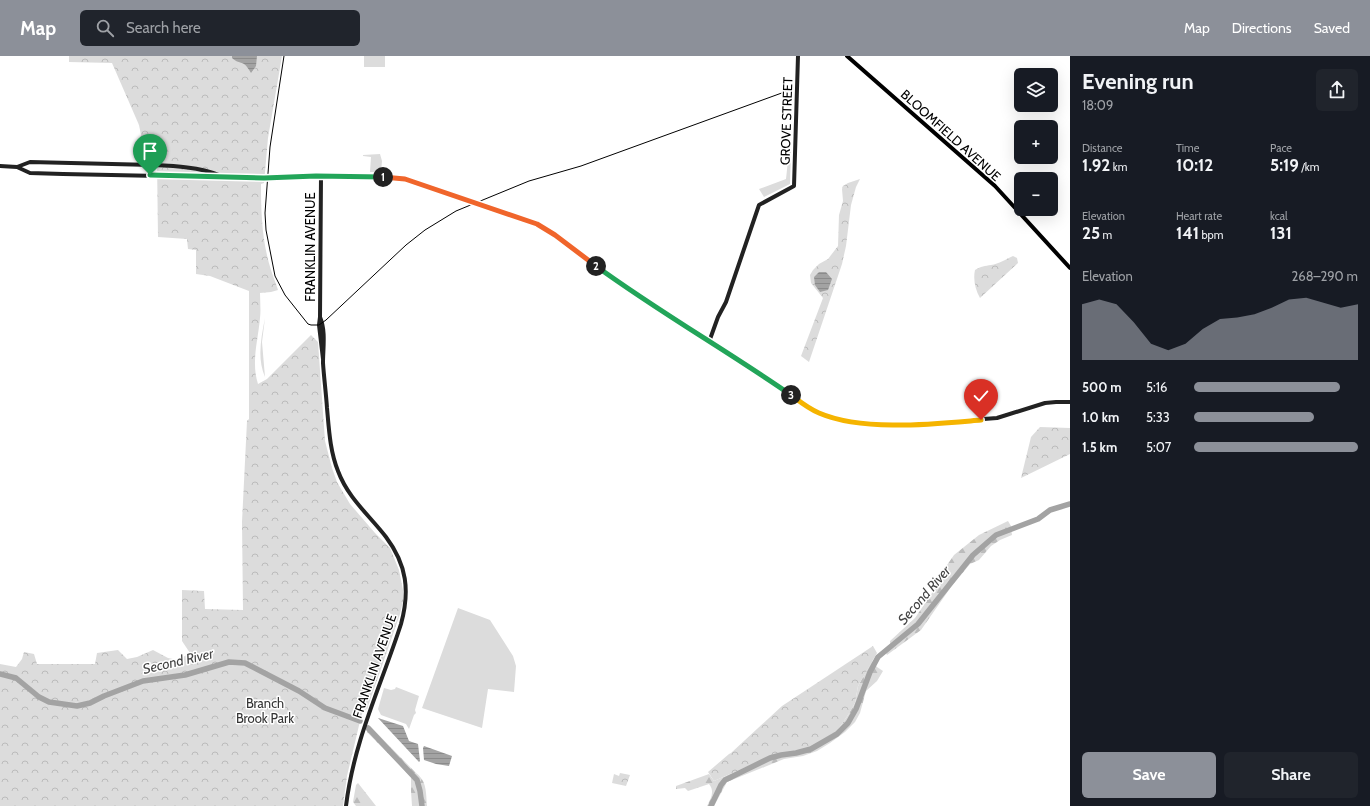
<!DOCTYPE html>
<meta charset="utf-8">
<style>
:root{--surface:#171b24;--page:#20242c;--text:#f1f3f6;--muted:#9ea1a6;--accent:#8c9099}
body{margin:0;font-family:Cabin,sans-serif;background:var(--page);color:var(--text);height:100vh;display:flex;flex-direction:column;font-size:15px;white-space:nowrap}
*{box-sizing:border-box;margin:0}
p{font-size:13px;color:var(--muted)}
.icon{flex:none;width:22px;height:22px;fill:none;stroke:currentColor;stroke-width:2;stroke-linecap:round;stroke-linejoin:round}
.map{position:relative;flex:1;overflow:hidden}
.details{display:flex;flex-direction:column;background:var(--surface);width:300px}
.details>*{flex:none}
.fabs{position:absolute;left:1014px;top:12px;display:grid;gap:8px}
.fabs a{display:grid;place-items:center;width:44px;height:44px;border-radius:6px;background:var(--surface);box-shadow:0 4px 16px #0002;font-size:20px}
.pin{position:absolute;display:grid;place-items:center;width:34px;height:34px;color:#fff;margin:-41px -17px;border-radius:50% 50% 50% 0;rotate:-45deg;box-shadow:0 0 4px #0007}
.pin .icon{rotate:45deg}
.km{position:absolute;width:20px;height:20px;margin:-10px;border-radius:50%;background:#222;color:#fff;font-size:11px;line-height:20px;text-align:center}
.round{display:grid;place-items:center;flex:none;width:42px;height:42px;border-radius:6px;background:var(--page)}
.summary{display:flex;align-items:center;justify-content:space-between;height:68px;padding:0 12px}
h1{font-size:22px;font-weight:700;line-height:30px}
.figures{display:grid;grid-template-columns:repeat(3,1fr);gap:6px;height:68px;padding:4px 12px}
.figures div{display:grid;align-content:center}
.figures b{font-size:17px;font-weight:700}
.figures small{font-size:11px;font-weight:400}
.figures p{font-size:11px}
.chart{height:112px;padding:8px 12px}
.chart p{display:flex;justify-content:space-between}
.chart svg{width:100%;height:72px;margin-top:4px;fill:var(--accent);opacity:.7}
.cta{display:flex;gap:8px;margin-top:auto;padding:8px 12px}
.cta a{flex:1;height:46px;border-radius:6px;background:var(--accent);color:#fff;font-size:16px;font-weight:700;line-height:46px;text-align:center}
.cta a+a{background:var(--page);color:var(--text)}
ul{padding:0 12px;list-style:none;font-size:13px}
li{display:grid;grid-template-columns:64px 48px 1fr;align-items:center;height:30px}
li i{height:10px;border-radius:5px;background:var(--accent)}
header{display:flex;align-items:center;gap:24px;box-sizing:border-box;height:56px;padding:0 20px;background:var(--accent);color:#fff}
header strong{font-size:19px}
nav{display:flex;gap:22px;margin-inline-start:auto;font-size:14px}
.search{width:280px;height:36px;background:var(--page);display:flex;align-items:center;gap:10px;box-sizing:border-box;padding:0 14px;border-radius:6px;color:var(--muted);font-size:15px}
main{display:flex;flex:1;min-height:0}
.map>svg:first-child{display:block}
.grass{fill:#dcdcdc}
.forest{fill:url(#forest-firs)}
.park{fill:url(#park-crowns)}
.water{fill:url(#water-rules)}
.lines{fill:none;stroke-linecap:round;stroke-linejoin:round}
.river{stroke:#a3a3a3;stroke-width:5.5}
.secondary{stroke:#222;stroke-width:4}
.primary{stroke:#000;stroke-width:4}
.tram{stroke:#000;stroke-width:1}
.split-1-casing{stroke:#fff;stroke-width:8}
.split-2-casing{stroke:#fff;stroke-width:8}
.split-3-casing{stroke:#fff;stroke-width:8}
.split-4-casing{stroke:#fff;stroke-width:8}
.split-1{stroke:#22a559;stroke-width:5}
.split-2{stroke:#f0652b;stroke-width:5}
.split-3{stroke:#22a559;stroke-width:5}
.split-4{stroke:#f5b400;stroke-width:5}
.labels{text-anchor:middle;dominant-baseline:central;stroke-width:3;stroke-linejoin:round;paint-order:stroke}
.street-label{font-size:13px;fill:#000;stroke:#fff}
.park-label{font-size:13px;fill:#333;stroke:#fff}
.water-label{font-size:14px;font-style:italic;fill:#444;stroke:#fff}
</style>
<header>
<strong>Map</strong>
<div class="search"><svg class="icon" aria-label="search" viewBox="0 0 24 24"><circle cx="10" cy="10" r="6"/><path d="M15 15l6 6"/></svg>Search here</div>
<nav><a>Map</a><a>Directions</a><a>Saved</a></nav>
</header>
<main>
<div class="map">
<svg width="1070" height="750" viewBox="0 0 1070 750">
<defs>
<pattern id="forest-firs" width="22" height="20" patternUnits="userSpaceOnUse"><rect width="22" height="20" fill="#dcdcdc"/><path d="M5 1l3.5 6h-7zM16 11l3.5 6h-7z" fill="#bbb"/></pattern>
<pattern id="park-crowns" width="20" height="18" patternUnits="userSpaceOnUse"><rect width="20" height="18" fill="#dcdcdc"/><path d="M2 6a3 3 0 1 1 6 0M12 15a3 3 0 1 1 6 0" fill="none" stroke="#bbb"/></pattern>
<pattern id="water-rules" width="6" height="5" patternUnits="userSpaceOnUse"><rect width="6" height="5" fill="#a3a3a3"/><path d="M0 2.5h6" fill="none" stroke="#8b8b8b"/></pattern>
</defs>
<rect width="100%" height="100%" fill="#fff"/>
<path class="grass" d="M 364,0 L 385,0 L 385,11 L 364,11 Z
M 789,95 L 791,96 L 790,128 L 764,141 L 759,133 L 786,123 Z
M 380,98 L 382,105 L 381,116 L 370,116 L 371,101 L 363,100 L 363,99 Z
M 265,262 L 262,286 L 265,321 C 257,303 261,282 265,262 Z
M 458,552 L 490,564 L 513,600 L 516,610 L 514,636 L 488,633 L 482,672 L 422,652 Z
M 396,631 L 419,640 L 415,654 L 416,657 L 414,659 L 409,673 L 406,668 L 381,659 L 378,653 L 384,632 L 391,634 L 395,633 Z"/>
<path class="forest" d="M 1008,465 L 1011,470 L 1012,479 L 1000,484 L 991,490 L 979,504 L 970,508 L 951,531 L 921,574 L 887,599 L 884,593 L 890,588 L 890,585 L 915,562 L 932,537 L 931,532 L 954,499 L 979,479 Z
M 872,605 L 877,611 L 883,615 L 877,625 L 866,635 L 860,657 L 855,666 L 845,676 L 830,687 L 817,695 L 803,700 L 784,703 L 727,726 L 714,750 L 707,750 C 711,743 715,735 709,728 L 688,735 L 685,732 L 676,733 L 676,730 L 709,718 L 714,725 L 781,696 L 794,696 L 839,672 L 848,659 L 855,647 L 858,630 Z
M 370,670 L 416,717 C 427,725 426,737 427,750 L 412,750 L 411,735 L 411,721 L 367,676 Z
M 358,727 L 376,750 L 356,750 L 353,746 L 356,729 Z"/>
<path class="park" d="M 69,0 L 282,0 L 268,82 L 264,127 L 261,128 C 261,157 262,186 271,214 C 273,221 276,227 278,234 L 271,236 L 260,237 C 260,245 261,254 260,262 C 258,285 251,306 258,328 L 267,323 L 311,279 L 318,286 L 325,385 L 332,412 L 337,426 L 350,448 L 375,477 L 390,492 L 399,514 L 403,534 L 403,545 L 400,558 L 367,653 L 363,655 L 361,661 L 347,720 L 343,750 L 0,750 L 0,608 L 16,611 L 22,603 L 24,596 L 34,598 L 37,608 L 95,608 L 97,597 L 118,594 L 127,603 L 137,601 L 153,594 L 168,602 L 178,604 L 190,597 L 182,585 L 182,534 L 204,535 L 205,553 L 243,554 L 242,466 L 247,365 L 249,363 L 249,235 L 210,220 L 196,218 L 196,194 L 188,193 L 187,183 L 158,181 L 157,105 L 139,105 L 141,79 L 139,69 L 112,7 L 69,6 Z
M 860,123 L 856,131 L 851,149 L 846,190 L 842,208 L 809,306 L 801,300 L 823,242 L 811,227 L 810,219 L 813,214 L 819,208 L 828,203 L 838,190 L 839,159 L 843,145 L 842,133 L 843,130 L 848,127 Z
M 1013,200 L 1017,202 L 1018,207 L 980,242 C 975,233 973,223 975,214 C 981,210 985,210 991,209 C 999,208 1006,203 1013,200 Z
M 1040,371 L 1070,372 L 1070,398 L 1021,422 L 1031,381 Z
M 873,590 L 877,597 L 858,630 L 855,647 L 848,659 L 839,672 L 829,680 L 816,688 L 794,696 L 781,696 L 714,725 L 708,716 L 729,698 L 731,697 L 782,650 Z
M 620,717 L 630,719 L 626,730 L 612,727 L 614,718 L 619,720 Z"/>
<path class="water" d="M 232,0 L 257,0 L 256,10 L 251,17 C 249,14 247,10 244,8 C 240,6 236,6 232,2 Z
M 819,216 L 826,216 L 832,223 L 828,234 L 820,236 L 815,229 L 814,221 Z
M 378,662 L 403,670 L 409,685 L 418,688 L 420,705 L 419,706 Z
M 424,690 L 452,700 L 449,710 L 436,708 L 424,704 L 423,692 Z"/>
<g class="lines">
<path class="river" d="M 0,618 L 16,622 L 39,641 L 49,646 L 77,650 L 90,647 L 104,640 L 143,625 L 185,619 L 229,606 L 245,607 L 299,635 L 325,652 L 360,665
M 368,672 L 417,724 L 420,735 L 422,750
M 711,750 L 721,729 L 725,724 L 770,702 L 781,699 L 796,697 L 811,693 L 837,678 L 848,667 L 856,653 L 870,616 L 878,601 L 918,568 L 973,499 L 996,479 L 1038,463 L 1050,454 L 1070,448"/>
<path class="secondary" d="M 0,110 L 17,111 L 30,117 L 63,118 L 258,122 L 321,120 L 383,120 L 399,122 L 537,168 L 555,179 L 610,220 L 640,241 L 709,286 L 753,313 L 817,356 L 831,361 L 846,365 L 905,369 L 997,362 L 1045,347 L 1056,346 L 1070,346
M 17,111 L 30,106 L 153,109 C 175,110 199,111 219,119
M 321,120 L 320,261 L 319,269 L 323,303
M 320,261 C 326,275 323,292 323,307 C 324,322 326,337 327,352 C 329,374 330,395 338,415 C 348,442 369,459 386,481 C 407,509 410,535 401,568 C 381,630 354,684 346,750
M 709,286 L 718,261 L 726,246 L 759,149 L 794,130 L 798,0"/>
<path class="primary" d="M 847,0 L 995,130 L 1070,212"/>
<path class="tram" d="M 284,0 L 270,91 L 265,157 L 266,174 L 275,220 L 285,239 L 308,268 L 311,269 L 319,269 L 326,264 L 406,189 L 425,174 L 456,155 L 529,125 L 581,110 L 790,34"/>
</g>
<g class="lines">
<g class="split-1-casing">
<path id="split-1" d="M 150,119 L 264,122 L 316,120 L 383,121"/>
</g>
<g class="split-2-casing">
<path id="split-2" d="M 383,121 L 405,123 L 537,168 L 555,179 L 596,210"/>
</g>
<g class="split-3-casing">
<path id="split-3" d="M 596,210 C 659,256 726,294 791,339"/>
</g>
<g class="split-4-casing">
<path id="split-4" d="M 791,339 C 799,345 809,353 819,357 C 863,376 934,368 981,364"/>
</g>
<use href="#split-1" class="split-1"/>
<use href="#split-2" class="split-2"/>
<use href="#split-3" class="split-3"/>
<use href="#split-4" class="split-4"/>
</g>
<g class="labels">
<g class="street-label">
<text transform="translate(786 65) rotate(-88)">GROVE STREET</text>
<text transform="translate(951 79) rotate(42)">BLOOMFIELD AVENUE</text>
<text transform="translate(310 191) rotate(-90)">FRANKLIN AVENUE</text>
<text transform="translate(374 610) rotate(-71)">FRANKLIN AVENUE</text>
</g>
<g class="park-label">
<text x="265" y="647">Branch<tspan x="265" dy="15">Brook Park</tspan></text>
</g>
<g class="water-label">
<text transform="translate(924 539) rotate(-49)">Second River</text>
<text transform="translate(178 605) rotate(-13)">Second River</text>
</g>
</g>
</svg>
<div class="fabs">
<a><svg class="icon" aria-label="layers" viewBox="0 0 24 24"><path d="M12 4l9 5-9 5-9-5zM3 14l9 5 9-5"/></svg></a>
<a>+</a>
<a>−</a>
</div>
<div class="pin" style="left:150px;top:119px;background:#1e9e55"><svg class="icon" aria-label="arrive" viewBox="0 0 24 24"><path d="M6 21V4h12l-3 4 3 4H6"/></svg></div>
<div class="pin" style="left:981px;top:364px;background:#d93025"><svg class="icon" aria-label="check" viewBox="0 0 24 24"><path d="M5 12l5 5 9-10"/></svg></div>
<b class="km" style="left:383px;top:121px">1</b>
<b class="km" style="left:596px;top:210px">2</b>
<b class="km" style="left:791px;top:339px">3</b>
</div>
<section class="details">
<div class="summary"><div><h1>Evening run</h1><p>18:09</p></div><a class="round"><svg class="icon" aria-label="share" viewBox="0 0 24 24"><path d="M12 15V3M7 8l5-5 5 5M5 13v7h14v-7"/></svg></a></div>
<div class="figures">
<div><p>Distance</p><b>1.92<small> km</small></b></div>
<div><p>Time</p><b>10:12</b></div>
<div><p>Pace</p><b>5:19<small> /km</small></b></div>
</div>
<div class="figures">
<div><p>Elevation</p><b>25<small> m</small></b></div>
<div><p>Heart rate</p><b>141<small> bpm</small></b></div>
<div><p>kcal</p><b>131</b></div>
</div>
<div class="chart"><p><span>Elevation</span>268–290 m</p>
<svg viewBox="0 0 160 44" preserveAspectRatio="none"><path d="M0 44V10L10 7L20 10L30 21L40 34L50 38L60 34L70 25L80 19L90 18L100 16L110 12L120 7L130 6L140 9L150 12L160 10V44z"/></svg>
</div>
<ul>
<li><b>500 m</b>5:16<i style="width:89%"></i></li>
<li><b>1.0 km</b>5:33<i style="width:73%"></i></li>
<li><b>1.5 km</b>5:07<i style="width:100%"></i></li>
</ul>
<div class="cta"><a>Save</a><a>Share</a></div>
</section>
</main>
